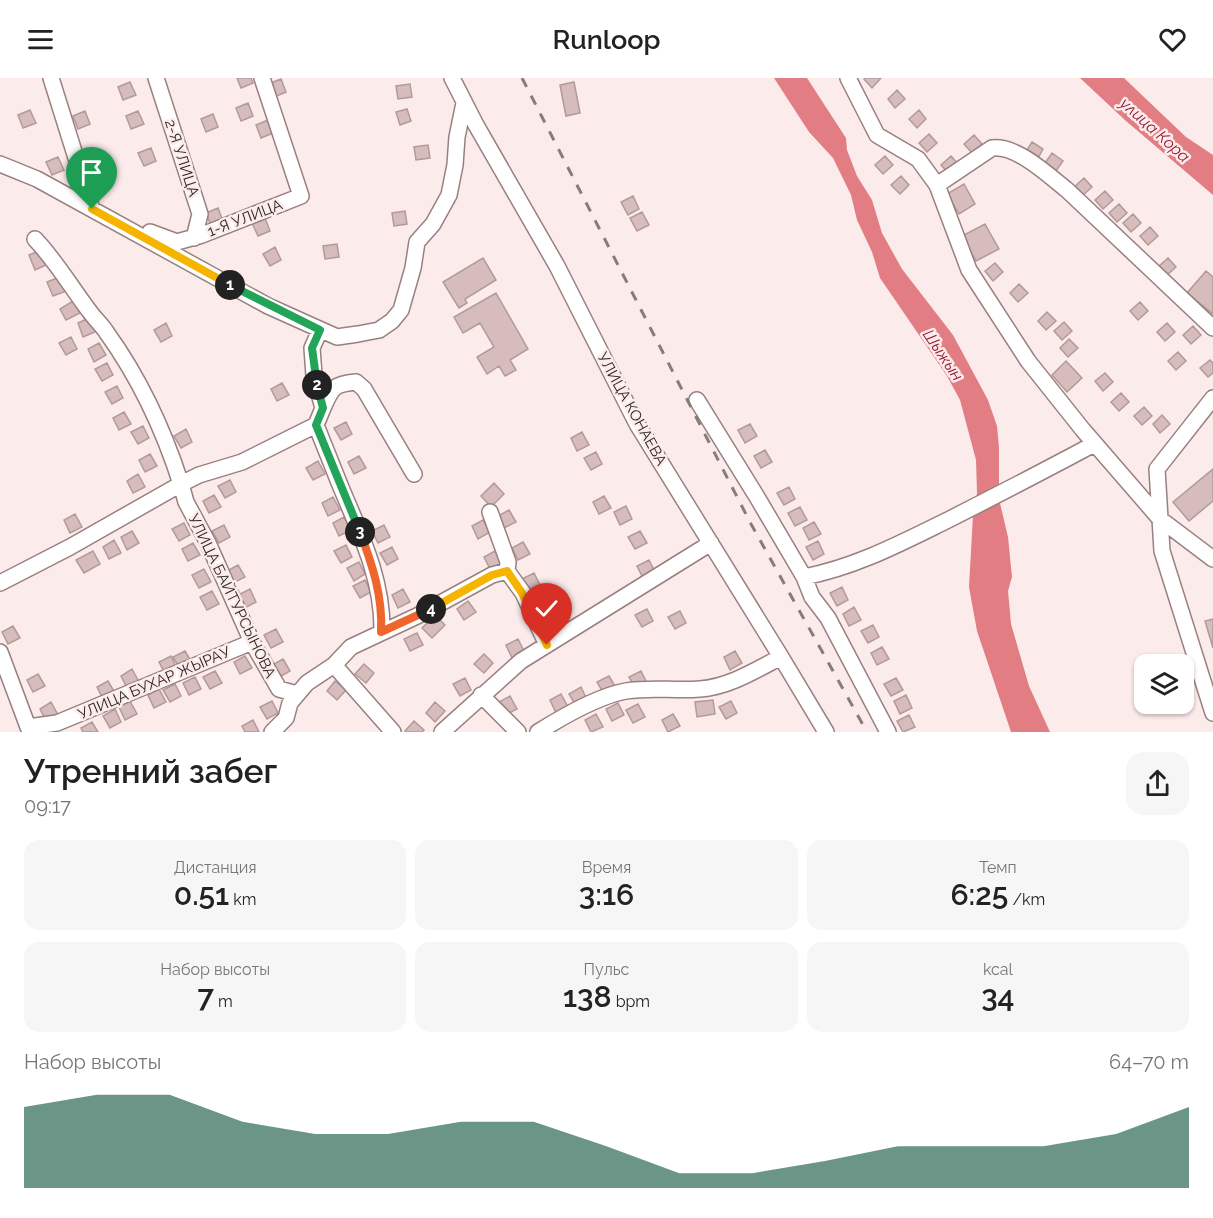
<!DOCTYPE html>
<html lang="ru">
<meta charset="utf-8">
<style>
:root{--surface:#fff;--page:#f6f6f6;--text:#222;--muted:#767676;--accent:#2d6954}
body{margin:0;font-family:Raleway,sans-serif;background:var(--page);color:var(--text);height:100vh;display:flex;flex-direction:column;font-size:22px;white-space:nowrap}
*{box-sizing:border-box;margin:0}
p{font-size:20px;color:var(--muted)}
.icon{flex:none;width:33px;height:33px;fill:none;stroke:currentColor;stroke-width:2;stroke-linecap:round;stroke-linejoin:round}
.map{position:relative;height:654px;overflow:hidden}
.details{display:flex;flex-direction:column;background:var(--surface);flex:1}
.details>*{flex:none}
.fabs{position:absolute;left:1134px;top:576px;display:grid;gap:12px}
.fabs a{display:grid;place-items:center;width:60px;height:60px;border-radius:12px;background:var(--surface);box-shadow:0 2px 4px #0004;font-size:30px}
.pin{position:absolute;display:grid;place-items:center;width:51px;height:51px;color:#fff;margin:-62px -26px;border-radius:50% 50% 50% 0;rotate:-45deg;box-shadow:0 0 6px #0007}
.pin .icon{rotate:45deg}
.km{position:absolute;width:30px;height:30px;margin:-15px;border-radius:50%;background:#222;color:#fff;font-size:16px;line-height:30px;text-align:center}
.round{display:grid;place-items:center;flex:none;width:63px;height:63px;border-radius:18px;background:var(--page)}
.headline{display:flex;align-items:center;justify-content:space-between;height:102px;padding:0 24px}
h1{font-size:33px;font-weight:600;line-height:45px}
.stats{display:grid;grid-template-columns:repeat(3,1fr);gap:9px;height:102px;padding:6px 24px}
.stats div{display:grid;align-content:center;border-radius:15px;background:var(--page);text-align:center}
.stats b{font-size:30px;font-weight:600}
.stats small{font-size:16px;font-weight:400}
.stats p{font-size:16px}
.chart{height:168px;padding:12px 24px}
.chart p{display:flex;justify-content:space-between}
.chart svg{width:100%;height:108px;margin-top:6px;fill:var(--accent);opacity:.7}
header{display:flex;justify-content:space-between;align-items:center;height:78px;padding:0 24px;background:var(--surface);font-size:27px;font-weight:600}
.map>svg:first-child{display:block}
.water{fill:#e27e83}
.building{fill:#d7bcbc;stroke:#b3999a;stroke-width:1.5}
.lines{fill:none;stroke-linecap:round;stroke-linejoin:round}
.minor-casing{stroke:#998080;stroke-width:18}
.minor{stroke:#fff;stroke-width:15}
.rail{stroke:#887b7b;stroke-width:3;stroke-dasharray:10 10;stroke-linecap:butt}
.split-1-casing{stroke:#fff;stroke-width:12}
.split-2-casing{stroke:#fff;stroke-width:12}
.split-3-casing{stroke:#fff;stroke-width:12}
.split-4-casing{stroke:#fff;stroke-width:12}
.split-5-casing{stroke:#fff;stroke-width:12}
.split-1{stroke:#f5b400;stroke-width:8}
.split-2{stroke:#22a559;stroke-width:8}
.split-3{stroke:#22a559;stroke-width:8}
.split-4{stroke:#f0652b;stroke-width:8}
.split-5{stroke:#f5b400;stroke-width:8}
.labels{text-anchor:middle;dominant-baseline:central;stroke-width:5;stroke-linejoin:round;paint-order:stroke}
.street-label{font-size:15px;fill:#271e1e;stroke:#fcebeb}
.water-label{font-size:16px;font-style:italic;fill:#921a30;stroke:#fcebeb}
</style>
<header><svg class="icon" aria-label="menu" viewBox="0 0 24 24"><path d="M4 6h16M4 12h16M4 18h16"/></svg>Runloop<svg class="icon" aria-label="heart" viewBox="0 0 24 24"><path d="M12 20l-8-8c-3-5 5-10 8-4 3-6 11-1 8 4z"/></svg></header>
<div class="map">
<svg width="1213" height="654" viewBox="0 0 1213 654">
<rect width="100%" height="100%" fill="#fcebeb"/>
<path class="water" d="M 774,0 L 807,0 L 846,60 L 847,72 L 857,98 L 872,122 L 882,155 L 902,191 L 953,257 L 988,322 L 997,348 L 999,370 L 999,421 L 1008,459 L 1012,499 L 1008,513 L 1011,546 L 1029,608 L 1050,654 L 1011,654 L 977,553 L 969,509 L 973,437 L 977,415 L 976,382 L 960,322 L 947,298 L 880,200 L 872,174 L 857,142 L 851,117 L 833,80 L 809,54 Z
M 1080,0 L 1124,0 L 1186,59 L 1213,77 L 1213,117 L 1126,43 Z"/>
<path class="building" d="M 237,0 L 251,0 L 253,5 L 241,10 Z
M 881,0 L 872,10 L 864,1 L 865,0 Z
M 281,1 L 286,14 L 274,19 L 268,6 Z
M 130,4 L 136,17 L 123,22 L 118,9 Z
M 574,4 L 580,35 L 566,38 L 560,7 Z
M 410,6 L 412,19 L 398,21 L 396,8 Z
M 897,12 L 905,21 L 895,30 L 888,21 Z
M 248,25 L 253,38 L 241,43 L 236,30 Z
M 407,31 L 411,43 L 400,47 L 396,34 Z
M 30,32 L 36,45 L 23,50 L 18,37 Z
M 919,32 L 926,41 L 917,50 L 909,41 Z
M 85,33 L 90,46 L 78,51 L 73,38 Z
M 138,33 L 144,46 L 131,51 L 126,38 Z
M 213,36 L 218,49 L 206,54 L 201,41 Z
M 268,42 L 273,55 L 261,60 L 256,47 Z
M 929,56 L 937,65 L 927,74 L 919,65 Z
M 974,57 L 982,66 L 972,75 L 964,66 Z
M 1032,64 L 1043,71 L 1037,82 L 1025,75 Z
M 428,67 L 430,80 L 416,82 L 414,69 Z
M 151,70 L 156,83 L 144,88 L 138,75 Z
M 1052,75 L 1063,83 L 1056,93 L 1045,85 Z
M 885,78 L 893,87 L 883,96 L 875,87 Z
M 951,78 L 959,87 L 949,96 L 941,87 Z
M 58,79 L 64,92 L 52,97 L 46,84 Z
M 901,98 L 909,107 L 900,116 L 891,107 Z
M 1084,100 L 1092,109 L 1082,118 L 1074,109 Z
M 964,106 L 975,126 L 959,136 L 947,116 Z
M 1105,113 L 1113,122 L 1103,131 L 1095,122 Z
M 633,118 L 639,131 L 628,137 L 621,124 Z
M 1119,126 L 1127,135 L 1117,144 L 1109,135 Z
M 218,130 L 223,143 L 211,148 L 206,135 Z
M 405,133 L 407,146 L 394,148 L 392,135 Z
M 642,134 L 649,147 L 637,153 L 630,140 Z
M 1133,136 L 1141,145 L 1131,154 L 1123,145 Z
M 265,140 L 270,153 L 258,158 L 252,145 Z
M 985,146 L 999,171 L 976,183 L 962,158 Z
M 1150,149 L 1158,158 L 1148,167 L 1140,158 Z
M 337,166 L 339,179 L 325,181 L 323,168 Z
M 275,169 L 281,182 L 270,188 L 263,176 Z
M 42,172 L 48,186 L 35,192 L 29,177 Z
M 483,180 L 496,202 L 465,221 L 467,225 L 459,230 L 443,204 Z
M 1168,180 L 1176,189 L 1166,198 L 1158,189 Z
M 995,185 L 1003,194 L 993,203 L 985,193 Z
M 1206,193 L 1213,199 L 1213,236 L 1187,215 Z
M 60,199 L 66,213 L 53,218 L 47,204 Z
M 1019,206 L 1028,215 L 1018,224 L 1010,215 Z
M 496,215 L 528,271 L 510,282 L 516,292 L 505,298 L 499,288 L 487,296 L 477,279 L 494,269 L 480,245 L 463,255 L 454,239 Z
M 73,223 L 80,235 L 66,242 L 60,231 Z
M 1140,224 L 1148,233 L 1138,242 L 1130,233 Z
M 1047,234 L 1056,243 L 1046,252 L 1038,243 Z
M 91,239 L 97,253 L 83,259 L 78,245 Z
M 1064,244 L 1072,253 L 1062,262 L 1054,253 Z
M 166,245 L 172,258 L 161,264 L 154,252 Z
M 1167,245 L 1175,254 L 1165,263 L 1157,254 Z
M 1193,248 L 1201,257 L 1191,266 L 1183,257 Z
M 71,259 L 77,271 L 66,277 L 59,265 Z
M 1069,261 L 1078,270 L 1068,279 L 1060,270 Z
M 99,265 L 106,277 L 94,284 L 88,271 Z
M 1178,274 L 1186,283 L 1176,292 L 1168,283 Z
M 1210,282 L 1213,285 L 1213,295 L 1208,299 L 1200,290 Z
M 1066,283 L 1082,300 L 1067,314 L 1052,297 Z
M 107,285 L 113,297 L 102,303 L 95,291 Z
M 1105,295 L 1113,304 L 1103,313 L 1095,303 Z
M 282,305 L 289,317 L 277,323 L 271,311 Z
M 117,308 L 123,320 L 112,326 L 105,314 Z
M 1121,315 L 1129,324 L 1119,333 L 1111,324 Z
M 1144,329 L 1152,338 L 1142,347 L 1134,338 Z
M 124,334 L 131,346 L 119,352 L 113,340 Z
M 1162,337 L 1170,346 L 1160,355 L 1153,346 Z
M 346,344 L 352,356 L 341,362 L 334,350 Z
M 750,346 L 757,358 L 745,365 L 738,352 Z
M 143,348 L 149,360 L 138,366 L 131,354 Z
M 186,351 L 192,364 L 181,370 L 174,358 Z
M 582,354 L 589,367 L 577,373 L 571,360 Z
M 765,372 L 772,384 L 761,390 L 754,378 Z
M 596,374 L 602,386 L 591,392 L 584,380 Z
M 150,376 L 157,388 L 145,394 L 139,382 Z
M 359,378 L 366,390 L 354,396 L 348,384 Z
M 318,383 L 325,396 L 313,402 L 306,390 Z
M 1213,391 L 1213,423 L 1189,443 L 1173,424 Z
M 138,396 L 145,409 L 133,415 L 127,403 Z
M 230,402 L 236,414 L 225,420 L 218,408 Z
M 494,405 L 504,416 L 491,429 L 481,418 Z
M 789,409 L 795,421 L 784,427 L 777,415 Z
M 214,417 L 221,429 L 209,435 L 203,423 Z
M 604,418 L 611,430 L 599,436 L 593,424 Z
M 333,419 L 340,432 L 328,438 L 322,425 Z
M 626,428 L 632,441 L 620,447 L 614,434 Z
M 800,429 L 807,442 L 795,448 L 788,435 Z
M 509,432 L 516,444 L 504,450 L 498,438 Z
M 75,436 L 82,449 L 70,455 L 64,442 Z
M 344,439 L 351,452 L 339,458 L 333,445 Z
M 483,442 L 490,454 L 478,461 L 472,448 Z
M 814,444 L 821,456 L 809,462 L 803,450 Z
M 184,445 L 190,457 L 179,463 L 172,451 Z
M 224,447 L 230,459 L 219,465 L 212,453 Z
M 384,447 L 390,459 L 378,465 L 372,453 Z
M 132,453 L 139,465 L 127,472 L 121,459 Z
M 640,453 L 647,465 L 635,471 L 628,459 Z
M 114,462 L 121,475 L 109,481 L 103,469 Z
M 818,463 L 824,476 L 813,482 L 806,469 Z
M 523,464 L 530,476 L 518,482 L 512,470 Z
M 193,465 L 200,477 L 188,483 L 182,471 Z
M 346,467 L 352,479 L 341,485 L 334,473 Z
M 392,469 L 398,481 L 387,487 L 380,475 Z
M 93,473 L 100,486 L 84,495 L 76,482 Z
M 495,473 L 502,485 L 490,491 L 484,479 Z
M 649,482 L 655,494 L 643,500 L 637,488 Z
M 359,484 L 365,496 L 354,503 L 347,490 Z
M 238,487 L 245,499 L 233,505 L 227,493 Z
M 204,491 L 211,504 L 199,510 L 192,497 Z
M 534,495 L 540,507 L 529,513 L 522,501 Z
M 365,502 L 371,514 L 360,520 L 353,508 Z
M 842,509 L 848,522 L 837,528 L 830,515 Z
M 250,511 L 256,524 L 245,530 L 238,517 Z
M 403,511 L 410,524 L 398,530 L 392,517 Z
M 212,513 L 219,526 L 207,532 L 200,519 Z
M 468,523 L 476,534 L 464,542 L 457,531 Z
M 854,529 L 861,542 L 849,548 L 843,536 Z
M 647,531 L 653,543 L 642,549 L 635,537 Z
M 680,533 L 686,545 L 675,551 L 668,539 Z
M 557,535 L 564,548 L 552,554 L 546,541 Z
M 435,537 L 445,547 L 432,560 L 422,550 Z
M 1213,541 L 1213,570 L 1205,543 Z
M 873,547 L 879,559 L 868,565 L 861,553 Z
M 13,548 L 20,560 L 8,566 L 2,554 Z
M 276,551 L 283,564 L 271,570 L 264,557 Z
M 417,555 L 423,567 L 410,573 L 404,561 Z
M 518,561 L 524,573 L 512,580 L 506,567 Z
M 882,569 L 889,581 L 877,587 L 871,575 Z
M 185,573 L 192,585 L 180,591 L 173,579 Z
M 735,573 L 742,585 L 730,592 L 724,579 Z
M 484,576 L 493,585 L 484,595 L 474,586 Z
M 171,578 L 177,591 L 166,597 L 159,584 Z
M 245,578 L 252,590 L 240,596 L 234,584 Z
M 283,581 L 290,593 L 278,600 L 272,587 Z
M 364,586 L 374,595 L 366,605 L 355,596 Z
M 132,591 L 139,604 L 127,610 L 121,598 Z
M 215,593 L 222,605 L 210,611 L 203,599 Z
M 641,593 L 647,605 L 636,611 L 629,599 Z
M 38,596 L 45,608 L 33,614 L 27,602 Z
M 609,598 L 616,610 L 604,616 L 597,604 Z
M 195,599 L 201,611 L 189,617 L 183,605 Z
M 465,600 L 471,612 L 460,618 L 453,606 Z
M 896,600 L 903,612 L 891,618 L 884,606 Z
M 108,603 L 115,615 L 103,621 L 97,609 Z
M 335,603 L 346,612 L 337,622 L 327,613 Z
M 175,606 L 181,618 L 170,624 L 163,612 Z
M 581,609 L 587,622 L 576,628 L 569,616 Z
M 159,611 L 166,624 L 154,630 L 148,617 Z
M 561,616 L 568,629 L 556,635 L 550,622 Z
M 906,617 L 912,630 L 900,636 L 894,623 Z
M 510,618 L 517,631 L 505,637 L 499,624 Z
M 713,622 L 715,636 L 697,639 L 695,624 Z
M 130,623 L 137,636 L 125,642 L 119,629 Z
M 272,623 L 278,635 L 267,641 L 260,629 Z
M 731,623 L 737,635 L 726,641 L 719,629 Z
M 51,624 L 58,637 L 46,643 L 40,631 Z
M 435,624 L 445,633 L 435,644 L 426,635 Z
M 618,625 L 624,637 L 612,643 L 606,631 Z
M 638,626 L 645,639 L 633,645 L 626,632 Z
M 115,631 L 121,644 L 110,650 L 103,638 Z
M 596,636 L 603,649 L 591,654 L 585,642 Z
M 673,636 L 680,648 L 668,654 L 662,642 Z
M 909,637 L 915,649 L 903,654 L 897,643 Z
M 253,642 L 259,654 L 245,654 L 242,648 Z
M 414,643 L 424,652 L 422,654 L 406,654 L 405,653 Z
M 92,644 L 98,654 L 83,654 L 81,650 Z"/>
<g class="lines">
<g class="minor-casing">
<path id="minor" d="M 51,0 L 92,131
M 156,0 L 200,136 L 194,160
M 452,0 L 476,47 L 557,188 L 637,346 L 781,579 L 826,654
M 848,0 L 877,57 L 918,81 L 937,107 L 969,192 L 1028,283 L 1083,352 L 1160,441 L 1213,481
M 0,86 L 37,101 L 268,228 L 337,259 L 358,256 L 379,252 L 392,243 L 401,232 L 413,190 L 417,164 L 433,146 L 449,117 L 455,87 L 457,59 L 464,25
M 937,107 L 992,70 C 1017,67 1048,97 1067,112 L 1213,250
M 150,154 L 177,164 L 202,157 L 301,118 L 262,0
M 320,252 L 312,270 L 314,298 L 323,330 L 316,347 C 324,367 332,387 340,407 C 360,455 383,501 382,554
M 1213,320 L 1157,391 L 1162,473 L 1213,635
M 697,322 L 757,419 L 804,499 L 812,519 L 828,540 L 888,654
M 323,330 C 332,310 333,306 356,304 L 364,311 L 414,396
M 490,434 L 508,484 L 507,493
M 804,499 C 856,489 901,465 948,442 C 997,417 1046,392 1094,366
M 0,505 L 70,469 L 181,406 C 164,353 140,301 107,255 C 102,247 95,241 90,234 C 71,209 56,183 35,161
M 0,574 L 28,649 L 57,645 L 252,564
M 334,587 L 351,569 L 417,538 L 492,497 L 507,493 L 523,515 L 547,567
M 297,616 L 279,611 L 252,564 L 208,465 L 186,424 L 181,406 L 199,397 L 242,384 L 316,347
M 481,617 L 518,654
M 272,654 L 286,640 L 290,625 L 307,605 L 334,587 L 393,654
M 442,654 L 521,583 L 711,465
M 538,654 C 562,639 598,618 626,613 C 650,609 675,613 700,611 C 729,609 756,592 781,579"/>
</g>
<use href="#minor" class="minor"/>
<path class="rail" d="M 522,0 L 751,446 L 867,654"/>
</g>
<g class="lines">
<g class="split-1-casing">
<path id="split-1" d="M 92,131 L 230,207"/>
</g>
<g class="split-2-casing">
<path id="split-2" d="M 230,207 L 320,252 L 312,270 L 317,307"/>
</g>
<g class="split-3-casing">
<path id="split-3" d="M 317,307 L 323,330 L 316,347 L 360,454"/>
</g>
<g class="split-4-casing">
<path id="split-4" d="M 360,454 C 372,486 383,518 381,554 L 431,531"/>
</g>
<g class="split-5-casing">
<path id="split-5" d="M 431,531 L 492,497 L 507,493 L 522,515 L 547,567"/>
</g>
<use href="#split-1" class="split-1"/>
<use href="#split-2" class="split-2"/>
<use href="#split-3" class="split-3"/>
<use href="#split-4" class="split-4"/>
<use href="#split-5" class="split-5"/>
</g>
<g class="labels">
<g class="street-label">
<text transform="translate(182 80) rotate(72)">2-Я УЛИЦА</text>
<text transform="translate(245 140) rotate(-21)">1-Я УЛИЦА</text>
<text transform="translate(632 331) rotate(61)">УЛИЦА КОНАЕВА</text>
<text transform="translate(232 518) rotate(64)">УЛИЦА БАЙТУРСЫНОВА</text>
<text transform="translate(154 605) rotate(-23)">УЛИЦА БУХАР ЖЫРАУ</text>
</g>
<g class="water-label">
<text transform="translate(1155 52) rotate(42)">улица Кора</text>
<text transform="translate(943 277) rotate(56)">Шыжын</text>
</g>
</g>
</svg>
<div class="fabs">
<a><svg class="icon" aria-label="layers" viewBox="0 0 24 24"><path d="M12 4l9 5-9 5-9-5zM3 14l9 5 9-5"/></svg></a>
</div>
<div class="pin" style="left:92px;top:131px;background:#1e9e55"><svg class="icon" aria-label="arrive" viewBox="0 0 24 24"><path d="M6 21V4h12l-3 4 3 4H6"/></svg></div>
<div class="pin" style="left:547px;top:567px;background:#d93025"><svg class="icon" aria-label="check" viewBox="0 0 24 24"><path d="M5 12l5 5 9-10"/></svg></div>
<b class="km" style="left:230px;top:207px">1</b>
<b class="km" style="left:317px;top:307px">2</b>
<b class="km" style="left:360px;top:454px">3</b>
<b class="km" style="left:431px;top:531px">4</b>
</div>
<section class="details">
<div class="headline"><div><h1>Утренний забег</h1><p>09:17</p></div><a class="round"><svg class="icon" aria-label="share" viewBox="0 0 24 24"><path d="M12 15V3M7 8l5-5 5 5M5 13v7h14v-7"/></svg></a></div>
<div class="stats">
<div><p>Дистанция</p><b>0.51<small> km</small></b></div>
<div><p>Время</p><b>3:16</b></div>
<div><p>Темп</p><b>6:25<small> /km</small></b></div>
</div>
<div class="stats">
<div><p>Набор высоты</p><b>7<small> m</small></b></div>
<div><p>Пульс</p><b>138<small> bpm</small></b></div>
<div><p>kcal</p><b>34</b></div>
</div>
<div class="chart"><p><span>Набор высоты</span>64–70 m</p>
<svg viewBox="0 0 160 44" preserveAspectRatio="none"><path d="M0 44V11L10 6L20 6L30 17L40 22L50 22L60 17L70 17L80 27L90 38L100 38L110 33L120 27L130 27L140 27L150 22L160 11V44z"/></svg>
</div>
</section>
